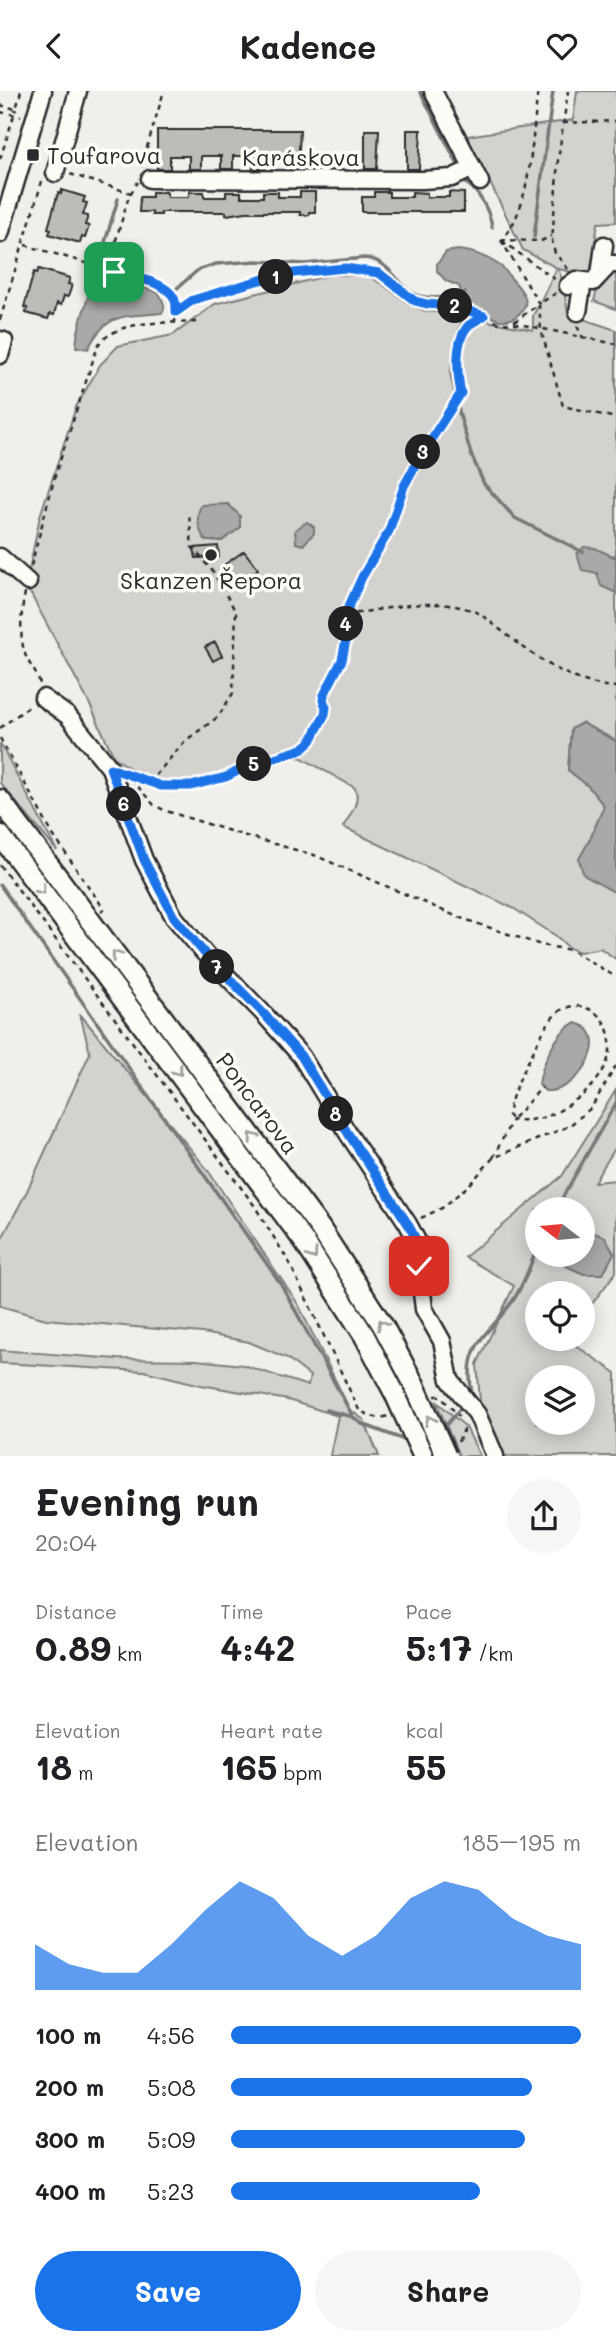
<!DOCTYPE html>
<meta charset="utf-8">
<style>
:root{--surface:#fff;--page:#f6f6f6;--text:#202124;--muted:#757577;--accent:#1a73e8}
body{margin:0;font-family:Mali,sans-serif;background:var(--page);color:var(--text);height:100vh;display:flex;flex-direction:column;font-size:26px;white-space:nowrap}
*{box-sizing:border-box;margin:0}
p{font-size:23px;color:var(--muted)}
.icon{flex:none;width:38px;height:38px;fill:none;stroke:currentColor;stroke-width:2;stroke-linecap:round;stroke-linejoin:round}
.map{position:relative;height:1365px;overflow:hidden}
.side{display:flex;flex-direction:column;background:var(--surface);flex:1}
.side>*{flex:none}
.needle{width:46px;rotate:286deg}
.tools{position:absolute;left:525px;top:1106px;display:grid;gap:14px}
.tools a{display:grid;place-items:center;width:70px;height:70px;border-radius:50%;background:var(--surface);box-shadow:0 4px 18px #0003;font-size:35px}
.pin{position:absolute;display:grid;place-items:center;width:60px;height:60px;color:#fff;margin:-30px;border-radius:14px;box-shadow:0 4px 10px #0006}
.km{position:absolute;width:35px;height:35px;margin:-18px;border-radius:50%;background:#222;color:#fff;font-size:19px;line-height:35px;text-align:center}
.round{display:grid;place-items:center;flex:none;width:74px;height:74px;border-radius:37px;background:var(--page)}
.headline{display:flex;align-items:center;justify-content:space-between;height:119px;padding:0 35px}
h1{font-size:38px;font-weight:700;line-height:52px}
.metrics{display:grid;grid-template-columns:repeat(3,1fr);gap:10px;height:119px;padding:7px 35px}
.metrics div{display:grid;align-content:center}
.metrics b{font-size:35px;font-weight:700}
.metrics small{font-size:19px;font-weight:400}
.metrics p{font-size:19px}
.chart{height:196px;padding:14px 35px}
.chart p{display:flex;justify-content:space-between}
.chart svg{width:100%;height:126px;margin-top:7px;fill:var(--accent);opacity:.7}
.primary-button{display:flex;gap:14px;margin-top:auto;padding:14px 35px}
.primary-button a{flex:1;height:80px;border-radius:42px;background:var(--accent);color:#fff;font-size:28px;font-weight:700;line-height:80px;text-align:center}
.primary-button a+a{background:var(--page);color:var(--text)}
ul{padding:0 35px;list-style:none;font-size:23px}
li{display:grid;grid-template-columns:112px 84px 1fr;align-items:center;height:52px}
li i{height:18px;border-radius:9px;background:var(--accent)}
header{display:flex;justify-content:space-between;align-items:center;height:91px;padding:0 35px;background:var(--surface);font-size:32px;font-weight:700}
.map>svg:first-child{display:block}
.green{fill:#d3d2cf;stroke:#7f7e7d;stroke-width:2;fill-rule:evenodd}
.water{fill:#aaa9a7;stroke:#777775;stroke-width:2}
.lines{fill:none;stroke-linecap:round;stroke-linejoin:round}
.stream{stroke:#777775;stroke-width:3.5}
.building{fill:#bdbcb8;stroke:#2b2b2b;stroke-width:2}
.minor-casing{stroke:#2b2b2b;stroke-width:21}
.major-casing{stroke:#2b2b2b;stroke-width:24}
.path{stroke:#2b2b2b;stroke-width:2.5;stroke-dasharray:5 5;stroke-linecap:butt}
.minor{stroke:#fdfcf7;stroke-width:16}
.major{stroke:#fdfcf7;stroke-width:19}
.major-bridge-casing{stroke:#2b2b2b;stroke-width:24;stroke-linecap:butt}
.major-bridge{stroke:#fdfcf7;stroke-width:19}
.oneway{stroke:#9e9e9b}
.route-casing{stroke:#fff;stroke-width:14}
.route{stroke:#1a73e8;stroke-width:9}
.poi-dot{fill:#2b2b2b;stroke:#fdfcf7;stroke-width:2.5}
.labels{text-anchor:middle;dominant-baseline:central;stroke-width:7;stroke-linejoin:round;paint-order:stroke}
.poi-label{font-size:23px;fill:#2b2b2b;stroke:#fdfcf7;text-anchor:start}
.street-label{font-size:23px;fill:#2b2b2b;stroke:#fdfcf7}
</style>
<header><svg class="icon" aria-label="back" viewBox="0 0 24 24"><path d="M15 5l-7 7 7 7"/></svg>Kadence<svg class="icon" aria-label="heart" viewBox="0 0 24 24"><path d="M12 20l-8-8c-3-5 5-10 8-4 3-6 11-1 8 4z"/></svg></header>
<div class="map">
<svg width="616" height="1365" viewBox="0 0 616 1365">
<rect width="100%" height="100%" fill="#f0efeb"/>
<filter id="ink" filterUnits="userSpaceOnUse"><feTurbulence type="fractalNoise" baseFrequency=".0143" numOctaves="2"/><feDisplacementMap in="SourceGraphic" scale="14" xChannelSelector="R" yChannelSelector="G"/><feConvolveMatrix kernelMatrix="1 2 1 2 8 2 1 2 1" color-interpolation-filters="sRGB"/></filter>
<g filter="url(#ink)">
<path class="green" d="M 577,0 L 616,0 L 616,131 L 598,132 L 590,185 L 558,178 L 562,188 L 568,223 L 616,239 L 616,467 L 614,464 L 597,482 L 616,502 L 616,650 L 582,632 L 571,638 L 568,679 L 588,695 L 604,715 L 591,746 L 579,769 L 584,784 L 616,802 L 616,868 L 600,857 L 580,861 L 569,857 L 556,845 L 513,817 L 343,736 C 350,724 361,710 355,697 L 302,667 L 281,662 L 223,683 L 169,698 L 156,696 L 114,666 L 90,614 L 26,494 L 40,425 L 76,316 L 100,274 L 118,255 L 173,244 L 215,213 L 330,184 L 366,184 L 382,193 L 409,213 L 425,220 L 446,222 L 533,239 L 533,225 L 557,177 L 523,159 L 467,45 L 573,29 Z
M 614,181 L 616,181 L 616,218 L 594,210 L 596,202 Z
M 0,652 L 57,760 L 0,692 Z
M 80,923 L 207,1078 L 298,1213 L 350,1319 L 364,1329 L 379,1365 L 330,1365 L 338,1325 L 288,1309 L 201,1294 L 144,1280 L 0,1272 L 0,1259 L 117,1268 L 196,1269 L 243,1274 L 308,1295 L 310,1285 L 287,1267 L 249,1251 L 202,1242 L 46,1228 L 0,1215 L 0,1151 L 27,1100 L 90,962 Z
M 616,999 L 616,1056 L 594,1091 L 616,1089 L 616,1181 L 583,1225 L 583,1202 L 537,1202 L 537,1248 L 566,1248 L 616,1282 L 616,1365 L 500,1365 L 481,1322 L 477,1273 L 514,1195 L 465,1166 L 562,1085 ZM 537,1118 L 583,1118 L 583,1138 L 605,1146 L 603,1183 L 584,1183 L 567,1175 L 565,1164 L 537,1164 ZM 537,1286 L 583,1286 L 583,1332 L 537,1332 Z
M 436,1310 L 466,1336 L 480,1365 L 459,1365 Z"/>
<path class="water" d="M 458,159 C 472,160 487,166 499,174 C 504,177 507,182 510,186 C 520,198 534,209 519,223 C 513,229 507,230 499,229 L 458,212 L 462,203 L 459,195 L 446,190 L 437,180 L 437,173 L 446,161 Z
M 93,188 L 136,194 L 159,202 C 162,209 167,216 162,222 C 125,226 107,220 88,258 L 76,256 C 77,232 88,211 93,188 Z
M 228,413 L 240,425 L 240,437 L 222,450 L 206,450 C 199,441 194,424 202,414 Z
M 307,431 L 314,436 L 314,442 L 303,454 L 296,452 L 295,439 Z
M 584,456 L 595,457 L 616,467 L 616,502 L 601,495 L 597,482 L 582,479 L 577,463 Z
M 582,632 L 616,650 L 616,802 L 584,784 L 579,768 L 591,746 L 604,715 L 588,695 L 568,679 L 571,638 Z
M 574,932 C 616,939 580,1003 545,1000 L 539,994 C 541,974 556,941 574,932 Z
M 583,1138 L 605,1146 L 614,1162 L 603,1183 L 584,1183 L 566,1175 L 565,1164 L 583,1164 Z"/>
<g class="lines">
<path class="stream" d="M 420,0 L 457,72
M 466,92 C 479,100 490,121 492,136
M 534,146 L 553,0
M 100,168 L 118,108
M 176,198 L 198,179 L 216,173 L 257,170 L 305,173 L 364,167 C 393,168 399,203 425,206 C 437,208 454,205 465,202
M 467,220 L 457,244 L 451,283 L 460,325 L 471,363 L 484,393 L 515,427 L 583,461
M 0,794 L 281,1193 L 353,1326 L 362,1333 L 410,1351
M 556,1118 L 616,1012
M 470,1306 L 472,1303 C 462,1251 490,1244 514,1208 C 524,1193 530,1174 537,1158
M 326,1319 L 353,1326
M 443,1338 L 462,1315"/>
</g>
<path class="building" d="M 157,39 L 300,39 L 298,78 L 285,78 L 285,66 L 276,65 L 265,65 L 265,78 L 253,78 L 253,70 L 246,65 L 233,65 L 233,78 L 221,78 L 221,65 L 201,65 L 201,78 L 189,78 L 189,65 L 170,65 L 170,78 L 157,78 Z
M 365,39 L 379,39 L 377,78 L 365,78 Z
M 407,39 L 421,39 L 419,78 L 407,78 Z
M 62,99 L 85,106 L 83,111 L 87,112 L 83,124 L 88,125 L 85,134 L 89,135 L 85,147 L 82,146 L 80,152 L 49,143 L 51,138 L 48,137 L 58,102 L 61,103 Z
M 152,101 L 167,101 L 167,106 L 189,106 L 189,101 L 204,101 L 204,106 L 226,106 L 226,101 L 241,101 L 241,106 L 263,106 L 263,101 L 278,101 L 278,106 L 300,106 L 300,101 L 315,101 L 315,121 L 309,121 L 309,124 L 300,124 L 300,121 L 246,121 L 226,124 L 226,121 L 161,121 L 161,124 L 152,124 L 152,121 L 139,121 L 140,106 L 152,106 Z
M 374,101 L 389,101 L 389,106 L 412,106 L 412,101 L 427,102 L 427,106 L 449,106 L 449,101 L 464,102 L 464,121 L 362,121 L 362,106 L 374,106 Z
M 39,178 L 70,187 L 68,193 L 72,194 L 68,206 L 64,205 L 61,214 L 57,212 L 54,224 L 50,223 L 48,228 L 26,222 L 27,217 L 24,216 L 34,181 L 37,182 Z
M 218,455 L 219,466 L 196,467 L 194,457 Z
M 244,460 L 258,478 L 239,493 L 231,481 L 226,485 L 220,477 Z
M 215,551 L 222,565 L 213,570 L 205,556 Z"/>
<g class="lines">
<g class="minor-casing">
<path id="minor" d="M 433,0 L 480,91
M 55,82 L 78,0
M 150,88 L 423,89 L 452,87 L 473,77
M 0,143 L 43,0
M 600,184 L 604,154
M 568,195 L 576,189 L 593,191 L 610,173 L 616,173
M 578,221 L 583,190
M 0,249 L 4,250 L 0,264
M 0,466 L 28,491
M 43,607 L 68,625 L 110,677 L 144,769 L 174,826 L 206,864 L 264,923 L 301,965 L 349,1044 L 408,1133 L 418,1152 L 419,1176 L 424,1218 L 442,1250 L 450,1289 L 477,1323 L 495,1365"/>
</g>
<g class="major-casing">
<path id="major" d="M 0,709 L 320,1137 L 382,1233 L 414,1293
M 0,744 L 303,1149 L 364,1244 L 395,1303"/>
</g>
<path class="path" d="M 0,14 L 16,18 L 21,0
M 0,21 L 21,25
M 563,32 L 616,30
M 0,68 L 16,18
M 141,76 L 164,0
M 70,83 L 131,102
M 506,143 C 532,111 532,41 538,0
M 501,149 L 539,213 L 514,231
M 501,149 L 541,150 L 552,145
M 502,150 L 556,189
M 25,154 L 147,190 C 174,199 176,205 175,232
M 568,178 L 555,162 L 552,151 L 558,69 L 568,0
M 107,179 L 129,105 L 138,91
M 556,202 L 539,213 L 541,239 L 563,315 L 616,327
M 175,221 L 193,209 L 260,189 L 294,182 L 345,177 L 379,182 L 415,210 L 427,213 L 458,216 L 499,232 L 519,233 L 616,253
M 0,229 L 43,87
M 577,235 L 583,247
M 31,475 L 55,385 L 98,254 C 121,226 165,233 198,231
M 25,502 C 21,521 19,545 25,563 C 29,574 37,581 40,593
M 346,524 C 388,518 440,503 480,523 C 521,554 562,593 616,596
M 0,637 L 31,614
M 0,647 L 53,744 L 104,818 L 101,820
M 129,685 L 161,695 L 191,695 L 226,686 L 244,677 L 302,658 L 313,648 L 326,620 L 323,609 L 324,604 L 342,569 L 346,549 L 345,524 L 362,486 L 389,440 L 404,395 L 421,364 L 461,301 C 457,283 455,249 469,234 C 473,231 480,228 484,225
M 131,688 L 154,714 L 166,720 L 249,746 L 314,764 L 458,826 L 541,854 L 571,859 L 616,886
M 149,692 L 185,650 L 218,626 L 233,602 L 236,521 L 213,481 L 192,456 L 189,423
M 0,774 L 254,1114 L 289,1171 L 359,1319 C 368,1324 377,1329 388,1325
M 493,1067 L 512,1029 C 543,1031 557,1023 581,1005 C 594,996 608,976 610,960 C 612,938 600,916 576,915 C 569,915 561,918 556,923 C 546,933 540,947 534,959 C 523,981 512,1000 508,1024 L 512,1029 L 542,996
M 421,1127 L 442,1117 L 469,1094 L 493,1067 L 569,1035 L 591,1017 L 616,975
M 435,1305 L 440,1305 L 459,1325
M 458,1351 L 466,1334"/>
<use href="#minor" class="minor"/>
<use href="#major" class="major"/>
<g class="major-bridge-casing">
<path id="major-bridge" d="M 414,1293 L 446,1365
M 395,1303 L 423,1365"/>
</g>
<use href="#major-bridge" class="major-bridge"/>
</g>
<defs><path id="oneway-chevron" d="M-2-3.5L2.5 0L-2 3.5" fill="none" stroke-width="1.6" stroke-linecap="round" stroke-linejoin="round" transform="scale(1.75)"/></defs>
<g class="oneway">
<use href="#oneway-chevron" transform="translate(41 799) rotate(53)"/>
<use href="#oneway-chevron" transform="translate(116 864) rotate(-127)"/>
<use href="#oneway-chevron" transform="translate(178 980) rotate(53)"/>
<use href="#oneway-chevron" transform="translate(253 1046) rotate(-127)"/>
<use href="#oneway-chevron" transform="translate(313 1164) rotate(56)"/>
<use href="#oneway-chevron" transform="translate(382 1233) rotate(-120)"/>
<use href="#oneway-chevron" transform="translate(430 1329) rotate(-115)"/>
</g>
</g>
<g class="lines" filter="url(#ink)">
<g class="route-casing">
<path id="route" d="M 114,181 C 129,185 171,191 175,210 C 176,211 176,220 176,221 L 193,209 L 260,189 L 294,182 L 345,177 L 379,182 L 415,210 L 427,213 L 458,216 L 484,225 C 480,228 473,231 469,234 C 454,249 457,283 461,302 L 421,364 L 404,395 L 389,440 L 362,486 L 345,524 L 346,549 L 342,569 L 324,604 L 323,609 L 326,616 L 325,623 L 311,650 L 302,658 L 244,677 L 226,686 L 191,695 L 161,695 L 110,677 L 144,769 L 174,826 L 206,864 L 264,923 L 301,965 L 349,1044 L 408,1133 L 418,1152 L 419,1175"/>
</g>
<use href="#route" class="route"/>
</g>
<g class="poi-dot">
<rect x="26" y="57" width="14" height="14" rx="3.5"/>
<circle cx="211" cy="464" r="7"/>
</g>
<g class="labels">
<g class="poi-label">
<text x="47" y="64">Toufarova</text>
<text x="211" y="489" text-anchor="middle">Skanzen Řepora</text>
</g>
<g class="street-label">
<text x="301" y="66">Karáskova</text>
<text transform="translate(258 1012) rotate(53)">Poncarova</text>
</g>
</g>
</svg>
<div class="tools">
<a><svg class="needle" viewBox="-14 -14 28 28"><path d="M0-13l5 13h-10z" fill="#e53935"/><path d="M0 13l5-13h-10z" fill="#757577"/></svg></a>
<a><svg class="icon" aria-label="locate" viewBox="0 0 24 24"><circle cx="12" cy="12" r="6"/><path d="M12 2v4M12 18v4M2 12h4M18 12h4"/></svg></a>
<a><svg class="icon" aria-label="layers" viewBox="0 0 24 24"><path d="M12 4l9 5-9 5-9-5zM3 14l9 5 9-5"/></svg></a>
</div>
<div class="pin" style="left:114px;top:181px;background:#1e9e55"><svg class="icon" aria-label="arrive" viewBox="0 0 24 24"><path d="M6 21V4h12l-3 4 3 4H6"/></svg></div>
<div class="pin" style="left:419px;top:1175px;background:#d93025"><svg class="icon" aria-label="check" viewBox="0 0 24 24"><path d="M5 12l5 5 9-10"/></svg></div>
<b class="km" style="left:276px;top:186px">1</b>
<b class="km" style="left:455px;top:215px">2</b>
<b class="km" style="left:423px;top:361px">3</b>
<b class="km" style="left:346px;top:533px">4</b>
<b class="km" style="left:254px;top:673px">5</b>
<b class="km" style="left:124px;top:713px">6</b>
<b class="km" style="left:217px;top:876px">7</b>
<b class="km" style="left:336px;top:1023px">8</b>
</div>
<section class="side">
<div class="headline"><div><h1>Evening run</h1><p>20:04</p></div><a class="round"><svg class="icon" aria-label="share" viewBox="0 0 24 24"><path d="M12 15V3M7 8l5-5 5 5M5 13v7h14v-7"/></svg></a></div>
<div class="metrics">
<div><p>Distance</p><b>0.89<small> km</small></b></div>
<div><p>Time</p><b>4:42</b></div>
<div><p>Pace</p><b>5:17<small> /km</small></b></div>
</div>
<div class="metrics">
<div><p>Elevation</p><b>18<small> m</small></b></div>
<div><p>Heart rate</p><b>165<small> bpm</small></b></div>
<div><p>kcal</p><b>55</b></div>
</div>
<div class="chart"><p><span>Elevation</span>185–195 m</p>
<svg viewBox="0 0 160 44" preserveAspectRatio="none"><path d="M0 44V28L10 35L20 38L30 38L40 28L50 16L60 6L70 12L80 25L90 32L100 25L110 12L120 6L130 9L140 19L150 25L160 28V44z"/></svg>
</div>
<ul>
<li><b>100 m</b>4:56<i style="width:100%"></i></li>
<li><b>200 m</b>5:08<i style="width:86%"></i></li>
<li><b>300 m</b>5:09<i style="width:84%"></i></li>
<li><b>400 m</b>5:23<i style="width:71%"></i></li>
</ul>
<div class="primary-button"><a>Save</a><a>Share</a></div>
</section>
